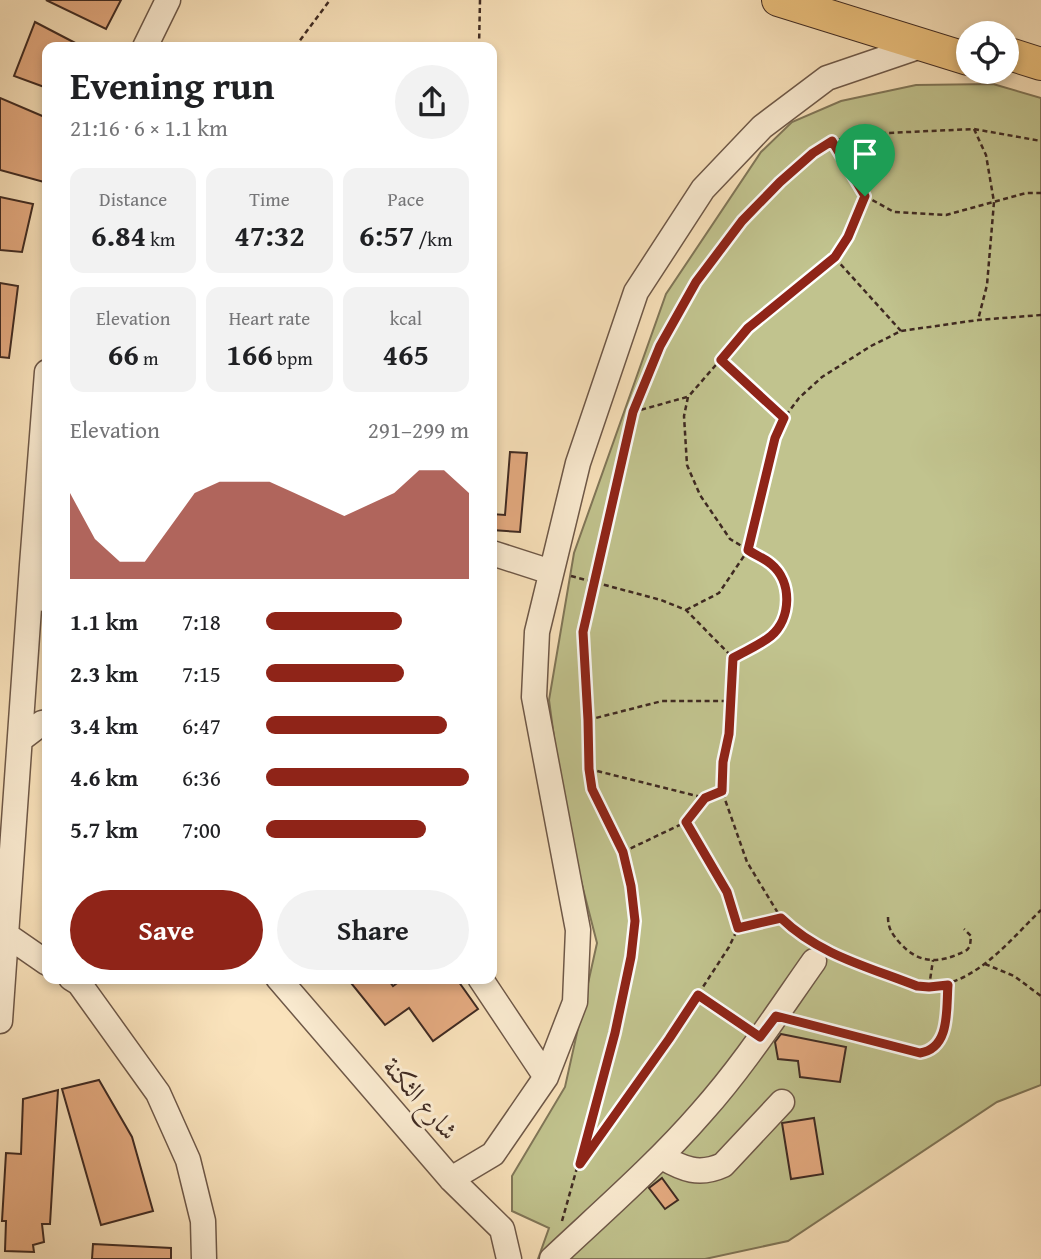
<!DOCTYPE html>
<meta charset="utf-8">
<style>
:root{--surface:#fff;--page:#f2f2f2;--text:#202124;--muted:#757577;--accent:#8f2418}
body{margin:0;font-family:"Gentium Book Plus",Amiri,serif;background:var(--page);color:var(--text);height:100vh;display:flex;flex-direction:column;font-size:26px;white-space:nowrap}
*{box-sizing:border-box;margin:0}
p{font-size:23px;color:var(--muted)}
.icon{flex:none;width:38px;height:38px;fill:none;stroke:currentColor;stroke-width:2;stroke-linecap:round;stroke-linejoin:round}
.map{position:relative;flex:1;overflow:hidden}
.drawer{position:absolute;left:42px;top:42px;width:455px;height:942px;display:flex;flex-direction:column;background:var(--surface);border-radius:14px;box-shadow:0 4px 10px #0003}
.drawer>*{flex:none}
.tools{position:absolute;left:956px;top:21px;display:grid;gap:14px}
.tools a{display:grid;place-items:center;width:63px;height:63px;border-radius:50%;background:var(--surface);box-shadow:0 4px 10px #0003;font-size:35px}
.pin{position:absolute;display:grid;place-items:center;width:60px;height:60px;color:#fff;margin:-72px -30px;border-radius:50% 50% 50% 0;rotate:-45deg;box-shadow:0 0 7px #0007}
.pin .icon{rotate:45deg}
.round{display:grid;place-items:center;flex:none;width:74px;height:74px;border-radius:37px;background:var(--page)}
.overview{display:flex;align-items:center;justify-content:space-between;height:119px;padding:0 28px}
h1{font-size:38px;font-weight:700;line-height:52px}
.figures{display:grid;grid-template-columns:repeat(3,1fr);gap:10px;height:119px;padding:7px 28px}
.figures div{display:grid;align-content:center;border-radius:14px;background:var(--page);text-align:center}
.figures b{font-size:30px;font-weight:700}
.figures small{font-size:19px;font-weight:400}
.figures p{font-size:19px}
.chart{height:196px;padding:14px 28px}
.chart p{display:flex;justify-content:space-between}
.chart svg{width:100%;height:126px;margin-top:7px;fill:var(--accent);opacity:.7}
.action{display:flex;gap:14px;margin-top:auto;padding:14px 28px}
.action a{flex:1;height:80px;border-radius:42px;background:var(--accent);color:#fff;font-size:28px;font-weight:700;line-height:80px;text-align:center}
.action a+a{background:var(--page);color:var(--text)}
ul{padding:0 28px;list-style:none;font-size:23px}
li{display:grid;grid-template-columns:112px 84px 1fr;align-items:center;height:52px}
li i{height:18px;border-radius:9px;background:var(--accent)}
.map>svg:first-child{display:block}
.green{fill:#c1c38e;stroke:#807658;stroke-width:2}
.building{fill:#e5ab81;stroke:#3f2a22;stroke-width:2}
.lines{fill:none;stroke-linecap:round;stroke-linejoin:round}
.minor-casing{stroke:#6e5848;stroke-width:27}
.major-casing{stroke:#3f2a22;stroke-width:34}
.path{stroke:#3f2a22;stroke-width:2.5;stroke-dasharray:5 3.5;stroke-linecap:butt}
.minor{stroke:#fcedd3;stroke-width:24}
.major{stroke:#edc27e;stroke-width:32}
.route-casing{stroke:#fff;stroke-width:14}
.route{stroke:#8f2418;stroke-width:9}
.labels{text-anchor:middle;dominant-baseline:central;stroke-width:6;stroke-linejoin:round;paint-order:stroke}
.street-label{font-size:26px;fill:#3f2a22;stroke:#fcedd3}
</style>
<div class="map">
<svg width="1041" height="1259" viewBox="0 0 1041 1259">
<rect width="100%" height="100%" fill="#fae3bc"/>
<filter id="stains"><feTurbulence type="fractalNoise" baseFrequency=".00286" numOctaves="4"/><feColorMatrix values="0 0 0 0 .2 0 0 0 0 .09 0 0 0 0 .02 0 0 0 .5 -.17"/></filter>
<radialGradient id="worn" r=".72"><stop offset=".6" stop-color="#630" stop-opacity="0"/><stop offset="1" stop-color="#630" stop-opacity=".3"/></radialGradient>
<path class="green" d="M 993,84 L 1041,98 L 1041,1085 L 997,1102 L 788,1241 L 705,1259 L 538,1259 L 549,1228 L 512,1211 L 512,1176 L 565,1087 L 597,943 L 565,819 L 549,700 L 574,553 L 666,294 L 761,152 L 792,122 L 841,101 L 916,85 Z"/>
<path class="building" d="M 46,0 L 121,0 L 106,29 Z
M 35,22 L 83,47 L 47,47 L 47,88 L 14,76 Z
M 0,98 L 47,118 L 47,169 L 44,182 L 0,170 Z
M 0,197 L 33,204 L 22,252 L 0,250 Z
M 0,283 L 18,286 L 9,358 L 0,357 Z
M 510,452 L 527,453 L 520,532 L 492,530 L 492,514 L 505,515 Z
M 347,978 L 387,978 L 393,986 L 404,978 L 456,978 L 478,1009 L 433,1041 L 409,1008 L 385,1025 Z
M 781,1034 L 846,1047 L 840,1082 L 800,1077 L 798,1061 L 778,1059 L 775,1042 Z
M 99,1080 L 132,1137 L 153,1211 L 101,1225 L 62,1089 Z
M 58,1090 L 50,1224 L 42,1224 L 44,1242 L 33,1245 L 34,1252 L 5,1251 L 6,1221 L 2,1221 L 6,1153 L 21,1154 L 23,1099 Z
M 814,1118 L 823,1174 L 791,1179 L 782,1123 Z
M 662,1178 L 678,1200 L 665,1209 L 649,1188 Z
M 93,1244 L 171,1248 L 171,1259 L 92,1259 Z"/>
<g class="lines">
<g class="minor-casing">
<path id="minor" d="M 145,47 L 168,0
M 47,372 L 32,565 L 47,600
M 492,553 L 551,572
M 21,739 L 42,723 L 47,722
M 8,936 L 47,963
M 71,978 L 79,983 L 158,1093 L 188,1160 L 203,1221 L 204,1259
M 278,978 L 451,1179 L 502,1229 L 509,1259
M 480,978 L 546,1077
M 0,1021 L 32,565
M 662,1157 C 683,1169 699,1176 723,1165 L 782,1102
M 451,1179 L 493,1154 L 546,1077 L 575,1002 L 578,930 L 534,697 L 537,632 L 578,463 L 636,292 L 703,189 L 762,127 L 827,78 L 924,45
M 552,1259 C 603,1211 656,1165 702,1112 C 744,1065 778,1012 814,961"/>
</g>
<g class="major-casing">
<path id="major" d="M 778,0 L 968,59
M 1006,53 L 1041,64"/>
</g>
<path class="path" d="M 295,47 L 330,0
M 479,47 L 480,0
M 974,129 L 986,155 L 994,202 L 987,285 L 978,320
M 865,196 L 894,212 L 946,215 L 1026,193 L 1041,193
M 835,258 L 901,331
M 721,360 L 783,417
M 633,412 L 687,397
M 571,576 L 661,600 L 686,610 L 733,658 L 729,734 L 723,762 L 722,791 L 747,862 L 781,918 L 808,940
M 686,610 L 719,593 L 748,550 L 775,438 L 784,418 L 799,398 L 822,377 L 871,346 L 901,331 L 978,320 L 1041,315
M 733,658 L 770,637 L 783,622 L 788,603 L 783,582 L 773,565 L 730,539 L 700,495 L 687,465 L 684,416 L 688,397 L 748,328 L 835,257 L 848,237 L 865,196 L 832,141
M 588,720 L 662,701 L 732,701
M 589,769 L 705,798
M 623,852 L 686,822 L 705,798 L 722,791
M 888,917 C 888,928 892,934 899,942 C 919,965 940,964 967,950 L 970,946 L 971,936 L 964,929
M 738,928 L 781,918
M 832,953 L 917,986 C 970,992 1007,943 1041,910
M 985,964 L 1014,976 L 1041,996
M 929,987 L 933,960
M 698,995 L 743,1026
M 796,1021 L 920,1053 C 951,1048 946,1008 948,985
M 582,1161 L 669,1039 L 729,947 L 738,928 L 727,892 L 686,822
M 562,1221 L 615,1033 L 631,957 L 635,921 L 631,886 L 623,852 L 592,789 L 589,769 L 588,720 L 583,632 L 633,412 L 660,346 L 696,282 L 742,221 L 780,182 L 813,153 L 832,141 L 865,134 L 974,129 L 1041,141"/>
<use href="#minor" class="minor"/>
<use href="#major" class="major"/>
</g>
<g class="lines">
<g class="route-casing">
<path id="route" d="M 832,141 L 865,196 L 848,237 L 835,257 L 748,328 L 721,360 L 784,418 L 775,438 L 748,550 C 755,555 764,558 771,564 C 793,582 791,619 771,636 C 760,645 745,651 733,658 L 729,734 L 723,762 L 722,791 L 705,798 L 686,822 L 727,892 L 738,928 L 781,918 C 819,955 869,967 917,986 L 929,987 L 948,985 C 946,1008 951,1048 920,1053 L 776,1016 L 760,1037 L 698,995 L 669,1039 L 580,1164 L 615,1033 L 631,957 L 635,921 L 631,886 L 623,852 L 592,789 L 589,769 L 588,720 L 583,632 L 633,412 L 660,346 L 696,282 L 742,221 L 780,182 L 813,153 Z"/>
</g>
<use href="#route" class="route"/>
</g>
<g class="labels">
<g class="street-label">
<text transform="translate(421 1098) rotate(49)">شارع الثكنة</text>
</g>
</g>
<rect width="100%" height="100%" filter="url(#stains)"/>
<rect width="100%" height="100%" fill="url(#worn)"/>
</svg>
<div class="tools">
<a><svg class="icon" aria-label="locate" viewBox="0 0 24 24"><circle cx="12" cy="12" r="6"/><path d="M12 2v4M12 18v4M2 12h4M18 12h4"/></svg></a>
</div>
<div class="pin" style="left:865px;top:196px;background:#1e9e55"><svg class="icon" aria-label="arrive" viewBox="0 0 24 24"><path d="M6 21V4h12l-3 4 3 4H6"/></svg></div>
<section class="drawer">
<div class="overview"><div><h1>Evening run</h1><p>21:16 · 6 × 1.1 km</p></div><a class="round"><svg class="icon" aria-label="share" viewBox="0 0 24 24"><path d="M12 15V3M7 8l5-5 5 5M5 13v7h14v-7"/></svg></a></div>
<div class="figures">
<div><p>Distance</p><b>6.84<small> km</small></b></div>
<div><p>Time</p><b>47:32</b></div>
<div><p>Pace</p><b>6:57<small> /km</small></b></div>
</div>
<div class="figures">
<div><p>Elevation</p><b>66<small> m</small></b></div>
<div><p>Heart rate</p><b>166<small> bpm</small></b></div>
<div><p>kcal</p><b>465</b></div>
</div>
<div class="chart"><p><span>Elevation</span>291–299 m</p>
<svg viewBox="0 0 160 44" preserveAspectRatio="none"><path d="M0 44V14L10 30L20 38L30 38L40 26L50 14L60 10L70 10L80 10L90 14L100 18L110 22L120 18L130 14L140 6L150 6L160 14V44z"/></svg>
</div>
<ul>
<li><b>1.1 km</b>7:18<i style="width:67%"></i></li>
<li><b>2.3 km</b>7:15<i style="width:68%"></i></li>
<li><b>3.4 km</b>6:47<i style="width:89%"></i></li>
<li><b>4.6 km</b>6:36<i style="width:100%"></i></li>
<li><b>5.7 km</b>7:00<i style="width:79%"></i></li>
</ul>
<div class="action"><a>Save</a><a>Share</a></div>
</section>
</div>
